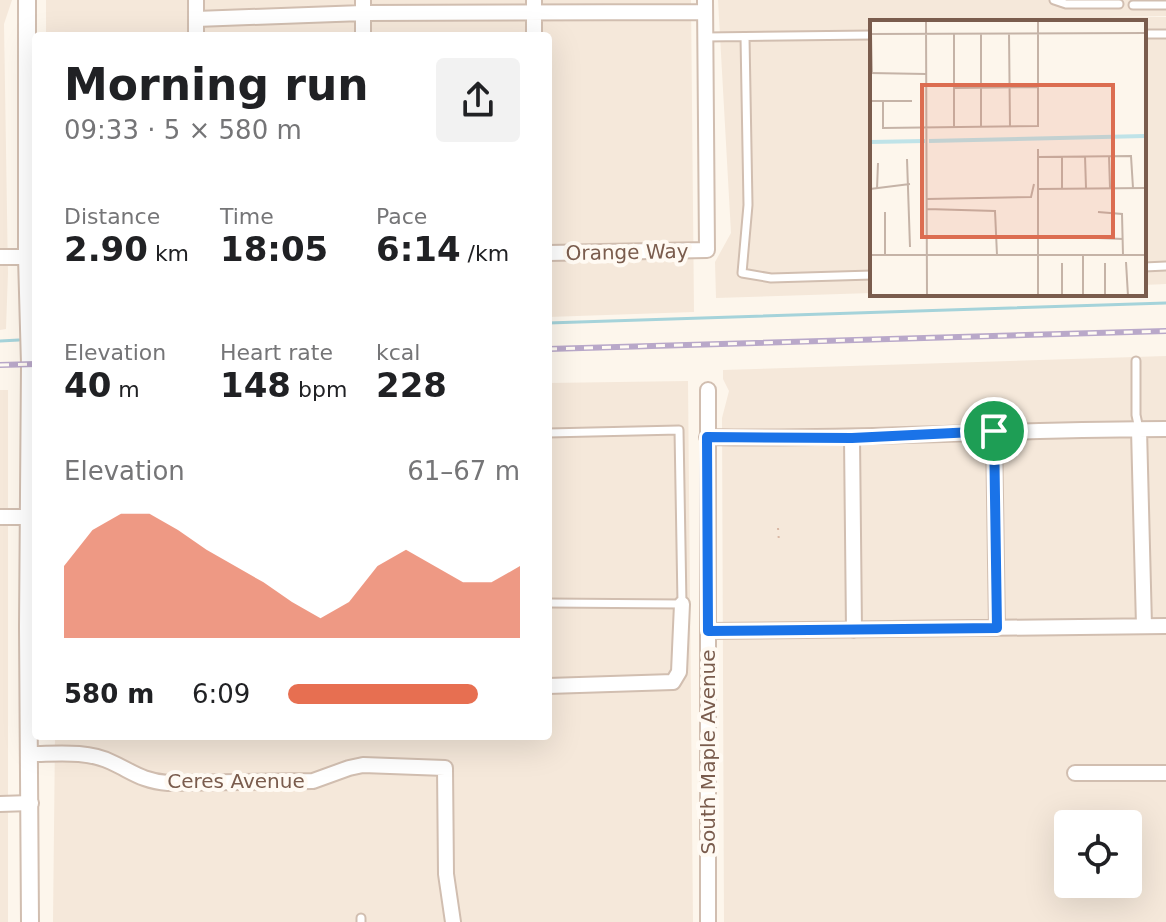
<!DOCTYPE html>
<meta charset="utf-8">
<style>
:root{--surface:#fff;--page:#f2f2f2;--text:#202124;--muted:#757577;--accent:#e76f51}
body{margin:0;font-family:"DejaVu Sans",sans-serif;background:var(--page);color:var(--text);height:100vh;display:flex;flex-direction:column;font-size:30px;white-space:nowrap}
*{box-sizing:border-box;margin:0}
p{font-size:26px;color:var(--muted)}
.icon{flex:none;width:44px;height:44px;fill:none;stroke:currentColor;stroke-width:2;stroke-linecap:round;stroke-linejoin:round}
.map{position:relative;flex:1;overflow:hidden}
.drawer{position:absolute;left:32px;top:32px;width:520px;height:708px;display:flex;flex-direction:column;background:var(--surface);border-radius:8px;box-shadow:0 8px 32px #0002}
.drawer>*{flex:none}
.buttons{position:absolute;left:1054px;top:810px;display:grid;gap:16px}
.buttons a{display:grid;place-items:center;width:88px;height:88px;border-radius:8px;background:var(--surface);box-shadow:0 8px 32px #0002;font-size:40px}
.pin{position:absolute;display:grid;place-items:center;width:68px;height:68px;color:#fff;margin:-34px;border:4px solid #fff;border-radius:50%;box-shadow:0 2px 8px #0007}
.round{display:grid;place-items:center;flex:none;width:84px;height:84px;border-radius:8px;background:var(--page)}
.summary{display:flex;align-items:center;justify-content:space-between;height:136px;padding:0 32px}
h1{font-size:44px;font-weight:700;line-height:60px}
.metrics{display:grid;grid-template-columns:repeat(3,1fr);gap:12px;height:136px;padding:8px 32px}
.metrics div{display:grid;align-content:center}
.metrics b{font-size:34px;font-weight:700}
.metrics small{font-size:22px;font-weight:400}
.metrics p{font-size:22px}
.chart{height:224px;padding:16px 32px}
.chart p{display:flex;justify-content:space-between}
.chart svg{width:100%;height:144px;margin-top:8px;fill:var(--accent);opacity:.7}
ul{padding:0 32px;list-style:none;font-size:26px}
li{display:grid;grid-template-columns:128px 96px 1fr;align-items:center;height:60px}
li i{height:20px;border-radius:10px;background:var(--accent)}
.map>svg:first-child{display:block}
.residential{fill:#f5e8da;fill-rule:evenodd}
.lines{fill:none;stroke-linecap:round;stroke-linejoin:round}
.stream{stroke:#a5d3da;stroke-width:3}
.service-casing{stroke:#d1beb0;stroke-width:11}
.minor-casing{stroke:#d1beb0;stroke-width:18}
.tertiary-casing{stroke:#d1beb0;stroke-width:20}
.path{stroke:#d9b8a5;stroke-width:2;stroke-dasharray:2 6;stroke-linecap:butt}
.service{stroke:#fff;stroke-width:7}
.minor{stroke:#fff;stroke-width:14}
.tertiary{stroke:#fff;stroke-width:16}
.rail-casing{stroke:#b9a8c9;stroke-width:6}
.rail{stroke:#fffaf3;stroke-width:3;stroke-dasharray:9;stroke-linecap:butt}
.route-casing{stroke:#fff;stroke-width:16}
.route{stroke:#1a73e8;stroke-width:10}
.labels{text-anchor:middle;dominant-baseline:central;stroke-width:8;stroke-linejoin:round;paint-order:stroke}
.street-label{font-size:20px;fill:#7a5c4d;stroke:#fffaf3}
.inset-river{fill:none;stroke:#bfe3e8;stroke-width:4}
.inset-road{fill:none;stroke:#c5b3a7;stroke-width:2}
.view{fill:#dc6d51;fill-opacity:0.15;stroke:#dc6d51;stroke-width:4}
.inset-edge{fill:none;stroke:#7a5c4d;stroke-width:4}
</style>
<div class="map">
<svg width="1166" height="922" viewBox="0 0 1166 922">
<rect width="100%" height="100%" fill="#fdf6ec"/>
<path class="residential" d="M 0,0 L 12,0 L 4,24 L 8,273 L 6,329 L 0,330 Z
M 46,0 L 691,0 L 694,312 L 548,317 L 548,36 L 46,36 Z
M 718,0 L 1166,0 L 1166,16 L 1104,16 L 1166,17 L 1166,284 L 1144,285 L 1144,22 L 872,22 L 872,293 L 716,298 L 715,262 L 731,233 Z
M 1166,356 L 1166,922 L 724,922 L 722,418 L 729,391 L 723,379 L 723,370 ZM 1068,824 L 1128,824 L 1128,884 L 1068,884 Z
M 688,381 L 693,922 L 53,922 L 55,736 L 548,736 L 548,383 Z
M 0,390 L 8,390 L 8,922 L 0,922 Z"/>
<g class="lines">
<path class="stream" d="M 548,323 L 1166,303
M 0,341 L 19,340"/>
<g class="service-casing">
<path id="service" d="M 1054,0 L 1066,4 L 1119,4
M 1133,5 L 1166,5
M 1144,34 L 1166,34
M 706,37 L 872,35
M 745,37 L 748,205 L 742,273 L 771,278 L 872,275
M 1144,267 L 1166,266
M 1136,361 L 1136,415 L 1139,429
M 548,433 L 679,430 L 682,604 L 548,603
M 361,922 L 361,918"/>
</g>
<g class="minor-casing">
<path id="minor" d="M 196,0 L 196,36
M 363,0 L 363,36
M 534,0 L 534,36
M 196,19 L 363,13 L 705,12
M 548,253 L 707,250 L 705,0
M 0,257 L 36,257
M 708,390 L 708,922
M 1139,429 L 1144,626
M 994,431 L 997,628
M 707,437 C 860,440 1013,429 1166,429
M 852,438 L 854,630
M 0,517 L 29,517
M 708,631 L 1166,626
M 548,686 L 673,682 L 679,672 L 682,604
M 30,754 C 56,754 86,750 111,762 C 133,772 142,781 168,783 L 313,781 L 349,768 L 363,765 L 445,768 L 446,874 L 453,922
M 1075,773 L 1166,773
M 0,804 L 31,803"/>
</g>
<g class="tertiary-casing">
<path id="tertiary" d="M 27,0 L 27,257 L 30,364 L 28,627 L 30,922"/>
</g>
<path class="path" d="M 778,528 L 779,542"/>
<use href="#service" class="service"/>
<use href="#minor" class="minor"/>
<use href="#tertiary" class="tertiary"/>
<g class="rail-casing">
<path id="rail" d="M 548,349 L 1166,331
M 0,365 L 36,364"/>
</g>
<use href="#rail" class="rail"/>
</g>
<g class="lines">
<g class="route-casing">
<path id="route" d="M 994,431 L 997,628 L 708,631 L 707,437 L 852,438 Z"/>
</g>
<use href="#route" class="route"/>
</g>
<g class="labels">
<g class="street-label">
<text transform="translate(627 252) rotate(-1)">Orange Way</text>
<text transform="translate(708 752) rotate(-90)">South Maple Avenue</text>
<text x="236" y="781">Ceres Avenue</text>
</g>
</g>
<g transform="translate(870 20)">
<rect width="276" height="276" fill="#fdf6ec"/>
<path class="inset-river" d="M 59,121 L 275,116M 0,122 L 55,121"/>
<path class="inset-road" d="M 56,0 L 57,276M 84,13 L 84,107M 111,13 L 111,107M 139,13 L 140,107M 0,14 L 276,13M 1,14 L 2,53M 0,53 L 56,54M 84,68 L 168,67M 0,81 L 42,81M 13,82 L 13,108 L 168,106 L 168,0M 168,129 L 168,276M 215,136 L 216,168M 239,136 L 240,168M 168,137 L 261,136 L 263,168M 192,137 L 192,169M 37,139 L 40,227M 0,169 L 40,164M 7,169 L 8,143M 168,169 L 276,168M 57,179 L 161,177 L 164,164M 57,189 L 125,191 L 127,235M 15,192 L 15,235M 228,192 L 252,194 L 253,235M 228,218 L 253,219M 0,235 L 276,235M 213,235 L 213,276M 256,242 L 258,276M 235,243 L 235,276M 192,276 L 192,243"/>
<path class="view" d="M 52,65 L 243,65 L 243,217 L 52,217 Z"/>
<rect width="276" height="276" class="inset-edge"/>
</g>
</svg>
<div class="buttons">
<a><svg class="icon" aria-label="locate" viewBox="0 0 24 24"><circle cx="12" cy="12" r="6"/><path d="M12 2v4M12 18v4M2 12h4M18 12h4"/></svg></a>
</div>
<div class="pin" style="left:994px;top:431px;background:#1e9e55"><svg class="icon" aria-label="arrive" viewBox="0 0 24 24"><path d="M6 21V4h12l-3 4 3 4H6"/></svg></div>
<section class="drawer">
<div class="summary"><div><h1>Morning run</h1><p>09:33 · 5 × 580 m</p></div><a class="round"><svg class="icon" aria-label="share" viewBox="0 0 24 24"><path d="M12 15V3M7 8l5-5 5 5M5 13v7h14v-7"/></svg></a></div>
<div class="metrics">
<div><p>Distance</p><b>2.90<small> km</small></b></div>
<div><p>Time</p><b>18:05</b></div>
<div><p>Pace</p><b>6:14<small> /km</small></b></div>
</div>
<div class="metrics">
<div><p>Elevation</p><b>40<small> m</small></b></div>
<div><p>Heart rate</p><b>148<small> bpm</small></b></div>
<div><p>kcal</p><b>228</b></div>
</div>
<div class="chart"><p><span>Elevation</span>61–67 m</p>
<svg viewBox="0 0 160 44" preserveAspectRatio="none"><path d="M0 44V22L10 11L20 6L30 6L40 11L50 17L60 22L70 27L80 33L90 38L100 33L110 22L120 17L130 22L140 27L150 27L160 22V44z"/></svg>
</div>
<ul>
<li><b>580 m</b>6:09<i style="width:82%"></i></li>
</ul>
</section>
</div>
